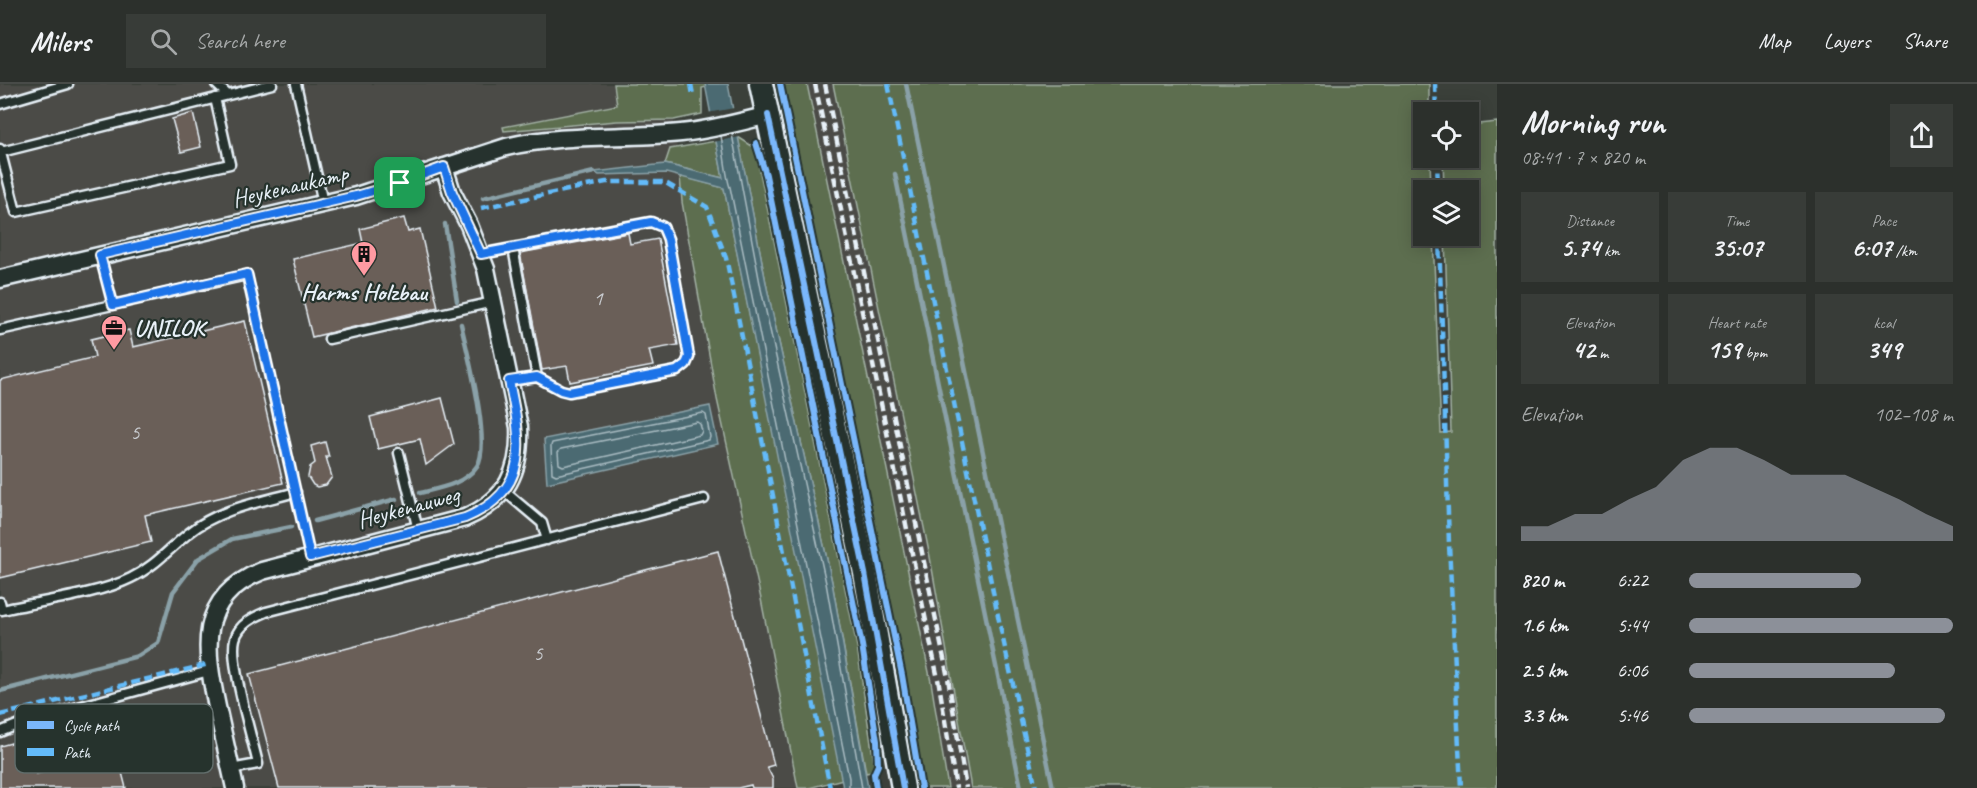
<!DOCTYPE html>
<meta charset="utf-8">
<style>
:root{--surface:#2c302c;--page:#383c38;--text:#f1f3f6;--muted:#a6a9a9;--line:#484b48;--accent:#8c9099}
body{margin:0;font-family:Caveat,sans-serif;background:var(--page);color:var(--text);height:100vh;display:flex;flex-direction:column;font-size:22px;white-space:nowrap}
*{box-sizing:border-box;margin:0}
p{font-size:20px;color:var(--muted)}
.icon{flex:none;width:33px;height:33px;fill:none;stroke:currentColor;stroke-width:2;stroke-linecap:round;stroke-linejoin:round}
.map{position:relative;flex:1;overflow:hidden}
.details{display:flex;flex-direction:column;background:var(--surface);width:480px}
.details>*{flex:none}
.tools{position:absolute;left:1413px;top:18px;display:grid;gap:12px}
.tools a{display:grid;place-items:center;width:66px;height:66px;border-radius:0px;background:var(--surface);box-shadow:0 3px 15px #0003,0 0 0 2px var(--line);font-size:30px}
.pin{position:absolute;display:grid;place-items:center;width:51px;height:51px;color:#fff;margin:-26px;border-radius:12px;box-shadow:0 3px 9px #0006}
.round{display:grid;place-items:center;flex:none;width:63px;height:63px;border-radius:0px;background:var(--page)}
.overview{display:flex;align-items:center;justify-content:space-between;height:102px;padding:0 24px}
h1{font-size:33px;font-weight:800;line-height:45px}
.metrics{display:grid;grid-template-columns:repeat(3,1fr);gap:9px;height:102px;padding:6px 24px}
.metrics div{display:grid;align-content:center;border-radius:0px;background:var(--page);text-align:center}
.metrics b{font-size:26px;font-weight:800}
.metrics small{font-size:16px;font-weight:400}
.metrics p{font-size:16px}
.chart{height:168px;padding:12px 24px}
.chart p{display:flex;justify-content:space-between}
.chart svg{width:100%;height:108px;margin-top:6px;fill:var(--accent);opacity:.7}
ul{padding:0 24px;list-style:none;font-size:20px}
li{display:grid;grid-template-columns:96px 72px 1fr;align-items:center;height:45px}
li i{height:15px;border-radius:8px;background:var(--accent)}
header{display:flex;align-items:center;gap:36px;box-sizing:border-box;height:84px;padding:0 30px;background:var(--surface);border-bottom:2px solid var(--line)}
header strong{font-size:28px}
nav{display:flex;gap:33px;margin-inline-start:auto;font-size:21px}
.search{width:420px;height:54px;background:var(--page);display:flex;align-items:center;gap:15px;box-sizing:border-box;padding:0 21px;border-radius:0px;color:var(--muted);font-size:22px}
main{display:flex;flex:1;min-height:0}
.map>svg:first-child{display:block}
.built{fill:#4c4c47}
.green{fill:#5d6e50;stroke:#a2b0a4;stroke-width:1.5}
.water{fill:#4b6b72;stroke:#8aa1a8;stroke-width:1.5}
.pier{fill:#3b403a}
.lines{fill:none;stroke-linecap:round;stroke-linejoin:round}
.shore{stroke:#a9bbc2;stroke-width:1.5}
.stream{stroke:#8aa1a8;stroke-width:4.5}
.building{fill:#6b5f59;stroke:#e8f1f8;stroke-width:1.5}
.service-casing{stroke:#e8f1f8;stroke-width:13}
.minor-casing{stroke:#e8f1f8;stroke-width:21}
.secondary-casing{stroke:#e8f1f8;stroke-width:27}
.service{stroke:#26332d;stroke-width:8}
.minor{stroke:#26332d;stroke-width:16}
.secondary{stroke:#26332d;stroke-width:22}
.rail{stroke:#e8f1f8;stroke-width:4.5;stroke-dasharray:9 4.5;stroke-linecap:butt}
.quiet{stroke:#63bbfa;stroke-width:4.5;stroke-dasharray:9 4.5;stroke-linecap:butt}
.cycleway-casing{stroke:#26332d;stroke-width:10}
.cycleway{stroke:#7ab7fb;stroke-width:6}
.route-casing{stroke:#fff;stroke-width:12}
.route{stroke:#1a73e8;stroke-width:8}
.labels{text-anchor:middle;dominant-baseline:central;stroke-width:4.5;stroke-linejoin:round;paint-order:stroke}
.number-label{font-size:21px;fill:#c9ccd0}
.street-label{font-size:24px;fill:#e8f1f8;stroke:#26332d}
.poi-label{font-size:24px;font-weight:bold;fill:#e8f1f8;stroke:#26332d}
.key{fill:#26332d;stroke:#606c6a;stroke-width:1.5}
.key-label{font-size:16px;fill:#e8f1f8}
</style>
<header>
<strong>Milers</strong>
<div class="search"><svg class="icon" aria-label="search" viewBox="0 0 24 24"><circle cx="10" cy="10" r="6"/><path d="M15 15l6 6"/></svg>Search here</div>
<nav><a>Map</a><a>Layers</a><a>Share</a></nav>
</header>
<main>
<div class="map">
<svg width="1497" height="704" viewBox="0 0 1497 704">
<rect width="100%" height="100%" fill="#3b403a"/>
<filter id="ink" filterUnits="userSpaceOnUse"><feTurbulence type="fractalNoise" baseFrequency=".0167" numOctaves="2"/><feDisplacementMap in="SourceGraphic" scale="12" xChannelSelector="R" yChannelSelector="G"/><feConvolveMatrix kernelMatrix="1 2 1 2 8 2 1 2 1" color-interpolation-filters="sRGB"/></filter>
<g filter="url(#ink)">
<path class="built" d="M 0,0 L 614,0 L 618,37 L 674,36 L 683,122 L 717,315 L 761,515 L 798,704 L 0,704 Z
M 807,0 L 833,0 L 930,473 L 971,704 L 948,704 L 931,598 Z"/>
<path class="green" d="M 614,0 L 719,0 L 702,4 L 702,30 L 674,36 L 617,37 L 504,47 L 503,43 L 617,21 Z
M 782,0 L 807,0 L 931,598 L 948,704 L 924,704 L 907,605 L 894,552 Z
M 833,0 L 1429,0 L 1429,28 L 1424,28 L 1424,74 L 1430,74 L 1431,106 L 1424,106 L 1424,152 L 1433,152 L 1441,349 L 1451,348 L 1445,152 L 1468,152 L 1468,106 L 1444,106 L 1443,74 L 1468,74 L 1469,41 L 1497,38 L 1497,704 L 971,704 L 930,473 Z
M 738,53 L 755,64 L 857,563 L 875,687 L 866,689 L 832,498 L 767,204 Z
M 716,57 L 723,94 L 665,80 L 670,65 Z
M 680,92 L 724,104 L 843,695 L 809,704 L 798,704 L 761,515 L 717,315 L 682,118 Z"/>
<path class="water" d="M 705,0 L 728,0 L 767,204 L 832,498 L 868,704 L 843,704 L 724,104 L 666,89 L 599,91 L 594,88 L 665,80 L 723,94 Z
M 710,322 L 718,360 L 547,399 L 544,355 Z"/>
<path class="pier" d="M 734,24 L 740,53 L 713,58 L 707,29 Z"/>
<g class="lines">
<path class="shore" d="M 732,50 L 761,205 L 826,499 L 862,704
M 721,52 C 723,62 727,98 730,103 L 849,694 L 849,704
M 703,329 L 706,331 L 710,353 L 709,356 L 556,391 L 552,389 L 551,362 L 552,359 Z
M 697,338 L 700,340 L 702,347 L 700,351 L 563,382 L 559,380 L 558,368 L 561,365 Z"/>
<path class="stream" d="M 906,0 L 1053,704
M 895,90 L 1021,704
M 483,114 L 594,88
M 445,140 L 457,217
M 420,409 C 440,404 465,400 477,382 C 492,360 467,268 461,240
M 315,437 L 396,415
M 0,607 L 138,572 L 158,559 L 173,508 L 198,475 L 232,455 L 291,443"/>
</g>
<path class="building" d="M 193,29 L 201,63 L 181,68 L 172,35 Z
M 404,134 L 408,148 L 420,145 L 438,223 L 312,253 L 293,175 L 363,159 L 360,145 Z
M 628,149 L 630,160 L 658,155 L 678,261 L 649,266 L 653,282 L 570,298 L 567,282 L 542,286 L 520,169 Z
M 245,237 L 283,399 L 145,431 L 151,458 L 0,494 L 0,296 L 95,273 L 91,255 L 129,246 L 133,263 Z
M 442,314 L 454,360 L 426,381 L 420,355 L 378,365 L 370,333 Z
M 325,358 L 329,373 L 326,373 L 332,393 L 326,401 L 317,403 L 313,401 L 308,393 L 310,383 L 315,379 L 311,362 Z
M 718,467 L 774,681 L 767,683 L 773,695 L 773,704 L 752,704 L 751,701 L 738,704 L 279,704 L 249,590 Z
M 26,655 L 36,690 L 117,669 L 126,704 L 0,704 L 0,662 Z"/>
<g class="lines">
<g class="service-casing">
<path id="service" d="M 216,0 L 228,11
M 296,0 L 323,119
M 0,20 L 68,0
M 0,65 L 16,128 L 230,80 L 215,14
M 1,68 L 272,0
M 513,164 L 537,293
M 481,170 L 651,138 L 663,143 L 668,155 L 689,273 L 686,280 L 677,287 L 569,308 L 561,306 L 537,293 L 509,297
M 100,171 L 113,221
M 0,246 L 247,191 L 310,473
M 329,255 L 493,218
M 399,369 L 418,446
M 503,406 L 542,439 L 547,456
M 0,518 L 2,526 C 40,517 97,511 131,494 C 154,483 170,464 189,449 C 218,425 260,418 296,408
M 0,648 L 27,637 L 209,587
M 231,685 L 258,680 C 252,653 229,578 235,555 C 239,540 254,533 266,528 L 704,415"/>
</g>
<g class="minor-casing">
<path id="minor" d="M 0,195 L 356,112 L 506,63 C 564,49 623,55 681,49 C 711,46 740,38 768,31
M 235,704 C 229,677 223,650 217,623 C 205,565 196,514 262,487 L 465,434 C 507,416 521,387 519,343 L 486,185 L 469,141 L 452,108 L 444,83"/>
</g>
<g class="secondary-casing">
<path id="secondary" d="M 761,0 L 865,489 L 903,704"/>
</g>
<use href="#service" class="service"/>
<use href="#minor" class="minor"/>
<use href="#secondary" class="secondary"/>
<path class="rail" d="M 815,0 L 939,600 L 956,704
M 825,0 L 948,594 L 966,704"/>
<path class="quiet" d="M 691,0 L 693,11
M 888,0 L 1001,546 L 1036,704
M 1435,0 L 1436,28
M 1437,74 L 1438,106
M 481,124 L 606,98 L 664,98 L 707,123 L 726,174 L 734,212 L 830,704
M 1439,152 L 1449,460 L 1461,704
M 0,631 L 209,580"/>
<g class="cycleway-casing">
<path id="cycleway" d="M 780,0 L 902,591 L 921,704
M 768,31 L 865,489 L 903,704
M 756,59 L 766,91 L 862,561 L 877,657 L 878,681 L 874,690 L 876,704"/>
</g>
<use href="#cycleway" class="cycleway"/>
</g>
</g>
<g class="lines" filter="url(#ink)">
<g class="route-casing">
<path id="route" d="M 444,83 L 452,108 L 481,170 L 651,138 L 663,143 L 668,155 L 689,273 L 686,280 L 677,287 L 569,308 L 561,306 L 537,293 L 509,297 C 521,355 533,406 465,434 L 310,473 L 247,190 L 113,221 L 100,171 L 356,112 L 400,99 Z"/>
</g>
<use href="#route" class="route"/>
</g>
<defs>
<g id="building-pin" transform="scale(1.35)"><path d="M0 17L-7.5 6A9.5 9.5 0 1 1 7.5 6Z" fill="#ff9aa2" stroke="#26332d"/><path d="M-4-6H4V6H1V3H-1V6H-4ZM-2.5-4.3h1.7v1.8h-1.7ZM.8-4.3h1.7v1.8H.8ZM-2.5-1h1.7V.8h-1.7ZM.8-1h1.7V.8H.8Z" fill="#111"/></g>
<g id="office-pin" transform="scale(1.35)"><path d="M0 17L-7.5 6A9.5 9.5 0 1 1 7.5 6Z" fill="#ff9aa2" stroke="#26332d"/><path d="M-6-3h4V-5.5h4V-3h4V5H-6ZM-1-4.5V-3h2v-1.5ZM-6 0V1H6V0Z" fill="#111"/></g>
</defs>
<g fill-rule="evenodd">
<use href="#building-pin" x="364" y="170"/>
<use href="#office-pin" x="114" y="244"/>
</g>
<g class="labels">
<g class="number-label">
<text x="598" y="214">1</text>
<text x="135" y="348">5</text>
<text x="538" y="569">5</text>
</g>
<g class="street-label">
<text transform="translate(290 102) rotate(-13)">Heykenaukamp</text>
<text transform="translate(408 423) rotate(-15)">Heykenauweg</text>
</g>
<g class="poi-label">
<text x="364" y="208">Harms Holzbau</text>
<text x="134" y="244" text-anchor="start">UNILOK</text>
</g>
</g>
<rect x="15" y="620" width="198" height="69" rx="9" class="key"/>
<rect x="27" y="637" width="27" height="8" fill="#7ab7fb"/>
<rect x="27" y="664" width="27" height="8" fill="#63bbfa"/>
<g class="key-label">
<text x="64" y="647">Cycle path</text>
<text x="64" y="674">Path</text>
</g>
</svg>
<div class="tools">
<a><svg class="icon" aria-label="locate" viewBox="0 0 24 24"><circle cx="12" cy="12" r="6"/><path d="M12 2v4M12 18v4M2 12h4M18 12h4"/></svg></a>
<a><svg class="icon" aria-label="layers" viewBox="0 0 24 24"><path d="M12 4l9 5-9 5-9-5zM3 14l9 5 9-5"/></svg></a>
</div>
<div class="pin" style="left:400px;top:99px;background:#1e9e55"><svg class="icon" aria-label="arrive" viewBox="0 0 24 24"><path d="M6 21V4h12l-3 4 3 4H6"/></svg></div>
</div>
<section class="details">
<div class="overview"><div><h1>Morning run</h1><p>08:41 · 7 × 820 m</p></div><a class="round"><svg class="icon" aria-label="share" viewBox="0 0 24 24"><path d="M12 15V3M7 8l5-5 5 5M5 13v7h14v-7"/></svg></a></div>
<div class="metrics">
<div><p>Distance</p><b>5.74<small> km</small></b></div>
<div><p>Time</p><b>35:07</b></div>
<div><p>Pace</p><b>6:07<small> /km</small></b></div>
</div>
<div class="metrics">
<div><p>Elevation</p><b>42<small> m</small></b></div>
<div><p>Heart rate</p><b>159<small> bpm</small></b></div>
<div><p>kcal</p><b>349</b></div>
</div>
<div class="chart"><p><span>Elevation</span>102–108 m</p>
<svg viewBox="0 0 160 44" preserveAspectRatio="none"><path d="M0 44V38L10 38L20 33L30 33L40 27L50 22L60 11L70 6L80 6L90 11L100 17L110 17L120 17L130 22L140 27L150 33L160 38V44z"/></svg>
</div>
<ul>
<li><b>820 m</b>6:22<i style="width:65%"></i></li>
<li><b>1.6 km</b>5:44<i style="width:100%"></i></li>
<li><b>2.5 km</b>6:06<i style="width:78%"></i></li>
<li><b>3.3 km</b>5:46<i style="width:97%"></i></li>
</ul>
</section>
</main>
